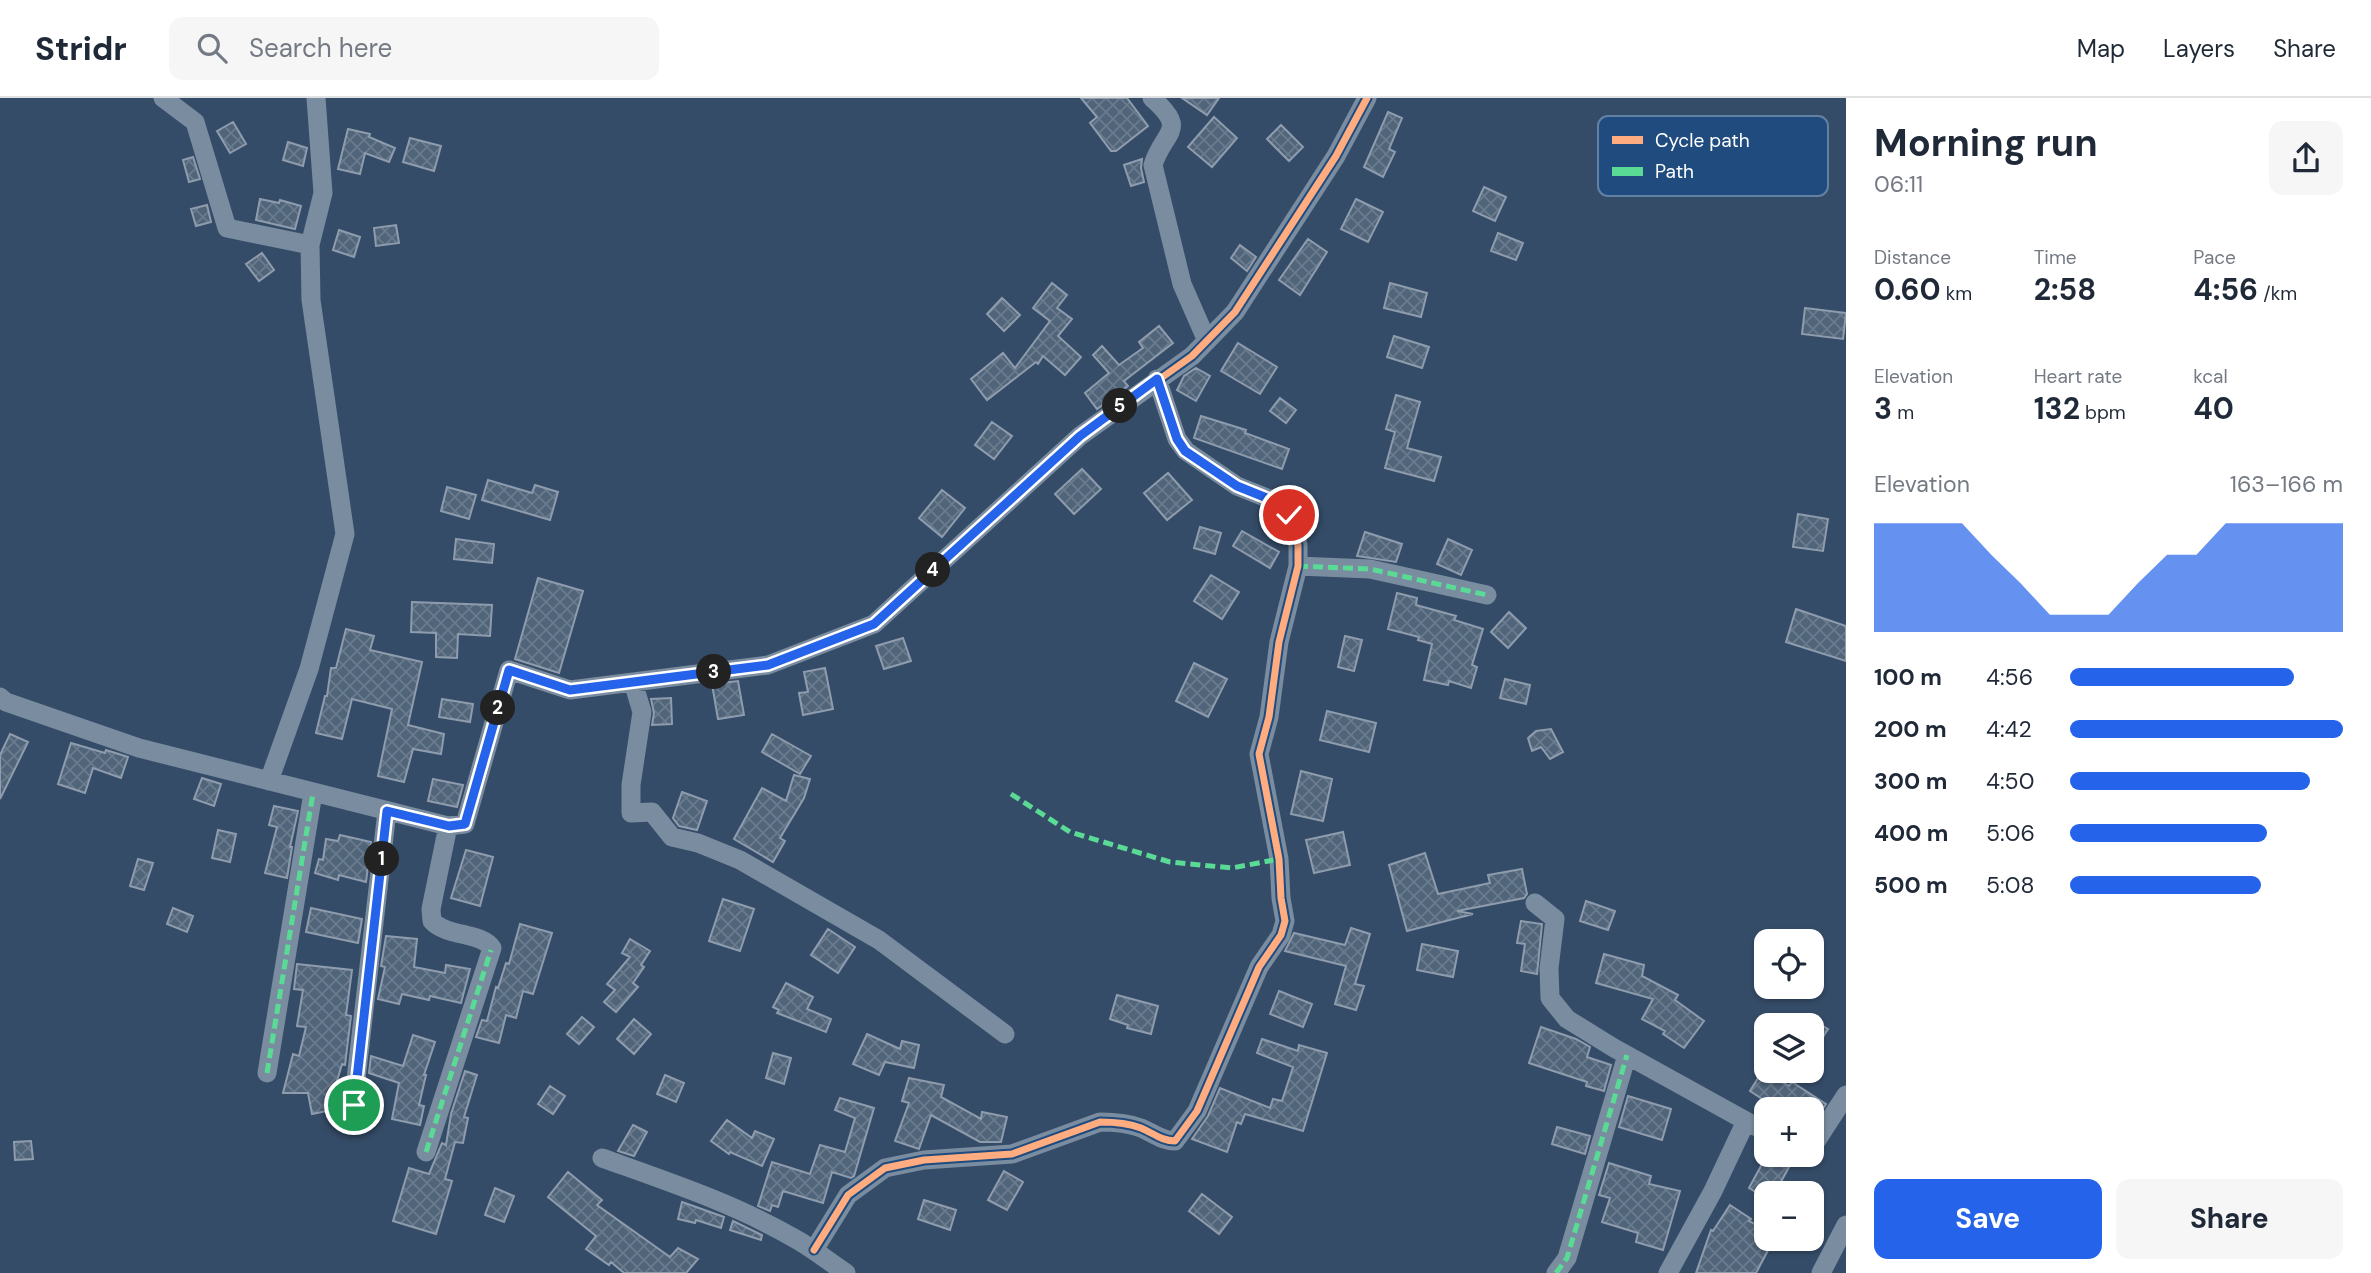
<!DOCTYPE html>
<meta charset="utf-8">
<style>
:root{--surface:#fff;--page:#f6f6f7;--text:#1f2937;--muted:#747a83;--line:#e0e1e3;--accent:#2563eb}
body{margin:0;font-family:"DM Sans",sans-serif;background:var(--page);color:var(--text);height:100vh;display:flex;flex-direction:column;font-size:26px;white-space:nowrap}
*{box-sizing:border-box;margin:0}
p{font-size:23px;color:var(--muted)}
.icon{flex:none;width:38px;height:38px;fill:none;stroke:currentColor;stroke-width:2;stroke-linecap:round;stroke-linejoin:round}
.map{position:relative;flex:1;overflow:hidden}
.drawer{display:flex;flex-direction:column;background:var(--surface);width:525px}
.drawer>*{flex:none}
.buttons{position:absolute;left:1754px;top:831px;display:grid;gap:14px}
.buttons a{display:grid;place-items:center;width:70px;height:70px;border-radius:14px;background:var(--surface);box-shadow:0 2px 5px #0004;font-size:35px}
.pin{position:absolute;display:grid;place-items:center;width:60px;height:60px;color:#fff;margin:-30px;border:4px solid #fff;border-radius:50%;box-shadow:0 2px 7px #0007}
.km{position:absolute;width:35px;height:35px;margin:-18px;border-radius:50%;background:#222;color:#fff;font-size:19px;line-height:35px;text-align:center}
.round{display:grid;place-items:center;flex:none;width:74px;height:74px;border-radius:14px;background:var(--page)}
.summary{display:flex;align-items:center;justify-content:space-between;height:119px;padding:0 28px}
h1{font-size:38px;font-weight:700;line-height:52px}
.stats{display:grid;grid-template-columns:repeat(3,1fr);gap:10px;height:119px;padding:7px 28px}
.stats div{display:grid;align-content:center}
.stats b{font-size:30px;font-weight:700}
.stats small{font-size:19px;font-weight:400}
.stats p{font-size:19px}
.chart{height:196px;padding:14px 28px}
.chart p{display:flex;justify-content:space-between}
.chart svg{width:100%;height:126px;margin-top:7px;fill:var(--accent);opacity:.7}
.cta{display:flex;gap:14px;margin-top:auto;padding:14px 28px}
.cta a{flex:1;height:80px;border-radius:14px;background:var(--accent);color:#fff;font-size:28px;font-weight:700;line-height:80px;text-align:center}
.cta a+a{background:var(--page);color:var(--text)}
ul{padding:0 28px;list-style:none;font-size:23px}
li{display:grid;grid-template-columns:112px 84px 1fr;align-items:center;height:52px}
li i{height:18px;border-radius:9px;background:var(--accent)}
header{display:flex;align-items:center;gap:42px;box-sizing:border-box;height:98px;padding:0 35px;background:var(--surface);border-bottom:2px solid var(--line)}
header strong{font-size:33px}
nav{display:flex;gap:38px;margin-inline-start:auto;font-size:24px}
.search{width:490px;height:63px;background:var(--page);display:flex;align-items:center;gap:18px;box-sizing:border-box;padding:0 24px;border-radius:14px;color:var(--muted);font-size:26px}
main{display:flex;flex:1;min-height:0}
.map>svg:first-child{display:block}
.building{fill:url(#building-cross-hatch);stroke:#8e9cad;stroke-width:2}
.lines{fill:none;stroke-linecap:round;stroke-linejoin:round}
.street{stroke:#7a8c9f;stroke-width:19}
.quiet{stroke:#5adb95;stroke-width:5;stroke-dasharray:10 5;stroke-linecap:butt}
.cycleway-casing{stroke:#1f4b7e;stroke-width:11}
.cycleway{stroke:#ffac80;stroke-width:7}
.route-casing{stroke:#fff;stroke-width:14}
.route{stroke:#2563eb;stroke-width:9}
.key{fill:#1f4b7e;stroke:#6281a5;stroke-width:2}
.key-label{font-size:19px;fill:#fff}
</style>
<header>
<strong>Stridr</strong>
<div class="search"><svg class="icon" aria-label="search" viewBox="0 0 24 24"><circle cx="10" cy="10" r="6"/><path d="M15 15l6 6"/></svg>Search here</div>
<nav><a>Map</a><a>Layers</a><a>Share</a></nav>
</header>
<main>
<div class="map">
<svg width="1846" height="1175" viewBox="0 0 1846 1175">
<defs>
<pattern id="building-cross-hatch" width="8" height="8" patternUnits="userSpaceOnUse" patternTransform="scale(1.75)"><rect width="8" height="8" fill="#50647a"/><path d="M0 0l8 8M0 8l8-8" fill="none" stroke="#6a7b8e"/></pattern>
</defs>
<rect width="100%" height="100%" fill="#354c68"/>
<path class="building" d="M 1081,0 L 1127,0 L 1148,28 L 1116,53 L 1111,53 L 1090,25 L 1097,19 Z
M 1182,0 L 1219,0 L 1207,17 Z
M 1388,14 L 1402,20 L 1389,51 L 1395,54 L 1383,79 L 1364,69 Z
M 1214,19 L 1237,40 L 1212,69 L 1188,49 Z
M 233,24 L 246,46 L 230,55 L 217,33 Z
M 1281,27 L 1303,49 L 1289,63 L 1267,41 Z
M 348,31 L 370,36 L 369,39 L 395,50 L 389,64 L 365,55 L 360,76 L 338,71 Z
M 410,40 L 441,48 L 434,73 L 403,64 Z
M 288,44 L 307,50 L 303,68 L 283,62 Z
M 193,59 L 200,81 L 189,84 L 183,62 Z
M 1142,61 L 1141,70 L 1144,84 L 1131,88 L 1124,67 Z
M 1484,89 L 1506,99 L 1495,123 L 1473,113 Z
M 260,101 L 279,105 L 280,102 L 301,108 L 295,131 L 256,122 Z
M 1356,101 L 1383,114 L 1368,144 L 1341,131 Z
M 207,107 L 211,124 L 196,128 L 191,111 Z
M 396,127 L 399,145 L 376,148 L 374,130 Z
M 339,132 L 360,139 L 354,159 L 333,152 Z
M 1498,135 L 1523,145 L 1516,162 L 1491,153 Z
M 1308,141 L 1327,154 L 1300,197 L 1279,182 Z
M 1240,147 L 1256,159 L 1247,173 L 1231,160 Z
M 262,155 L 274,172 L 259,183 L 246,166 Z
M 1052,185 L 1067,197 L 1057,210 L 1072,221 L 1058,238 L 1081,259 L 1065,277 L 1043,258 L 1038,266 L 1036,264 L 987,302 L 971,281 L 1003,255 L 1015,270 L 1050,223 L 1033,210 Z
M 1390,185 L 1427,195 L 1421,219 L 1384,210 Z
M 1002,200 L 1020,217 L 1004,233 L 987,216 Z
M 1805,210 L 1846,215 L 1843,241 L 1802,236 Z
M 1159,228 L 1173,245 L 1124,283 L 1128,288 L 1097,311 L 1085,295 L 1109,275 L 1093,257 L 1102,248 L 1119,267 L 1143,250 L 1139,244 Z
M 1394,238 L 1429,249 L 1422,270 L 1387,259 Z
M 1238,245 L 1277,269 L 1260,296 L 1221,273 Z
M 1196,270 L 1210,278 L 1196,303 L 1177,292 L 1184,278 Z
M 1396,297 L 1420,304 L 1407,350 L 1441,359 L 1434,383 L 1385,370 L 1395,334 L 1386,331 Z
M 1280,300 L 1296,312 L 1286,325 L 1270,313 Z
M 1201,318 L 1246,332 L 1245,335 L 1289,351 L 1282,371 L 1194,340 Z
M 992,324 L 1012,338 L 994,361 L 975,347 Z
M 1082,371 L 1101,391 L 1074,416 L 1055,396 Z
M 1168,375 L 1192,402 L 1167,422 L 1144,395 Z
M 488,382 L 532,395 L 535,387 L 558,394 L 550,422 L 482,402 Z
M 447,389 L 476,397 L 469,421 L 441,413 Z
M 942,392 L 965,410 L 942,439 L 919,420 Z
M 1798,416 L 1828,421 L 1823,453 L 1793,449 Z
M 1200,429 L 1221,435 L 1215,456 L 1194,450 Z
M 1242,433 L 1279,454 L 1270,470 L 1233,448 Z
M 1365,434 L 1402,446 L 1396,464 L 1357,458 Z
M 456,441 L 494,446 L 492,465 L 454,461 Z
M 1448,441 L 1472,452 L 1461,477 L 1437,466 Z
M 1211,477 L 1239,494 L 1222,521 L 1194,503 Z
M 538,480 L 583,493 L 559,575 L 515,561 Z
M 1397,495 L 1417,500 L 1416,507 L 1456,518 L 1454,522 L 1483,531 L 1472,567 L 1477,569 L 1471,590 L 1449,583 L 1448,587 L 1424,582 L 1432,546 L 1418,542 L 1419,539 L 1388,531 Z
M 412,504 L 492,507 L 490,538 L 458,536 L 457,560 L 436,559 L 436,535 L 411,534 Z
M 1796,511 L 1846,528 L 1846,563 L 1786,544 Z
M 1509,514 L 1526,530 L 1508,550 L 1491,534 Z
M 346,531 L 374,538 L 370,552 L 422,564 L 408,627 L 444,636 L 441,656 L 413,651 L 404,684 L 378,678 L 392,611 L 352,601 L 342,641 L 316,635 L 325,598 L 327,598 L 331,570 L 336,570 Z
M 1345,538 L 1362,542 L 1354,573 L 1338,569 Z
M 903,540 L 911,563 L 884,571 L 876,548 Z
M 1194,565 L 1227,581 L 1208,619 L 1176,603 Z
M 825,570 L 833,611 L 803,617 L 799,595 L 808,594 L 804,574 Z
M 1505,581 L 1530,587 L 1526,606 L 1500,600 Z
M 738,583 L 744,617 L 718,621 L 712,586 Z
M 671,600 L 672,626 L 652,627 L 654,615 L 651,601 Z
M 442,601 L 473,606 L 470,624 L 439,619 Z
M 1327,613 L 1376,625 L 1369,654 L 1320,642 Z
M 1551,631 L 1563,654 L 1550,661 L 1541,649 L 1532,653 L 1528,640 L 1536,633 Z
M 10,636 L 28,644 L 0,701 L 0,657 Z
M 772,636 L 811,658 L 800,676 L 762,654 Z
M 71,645 L 105,655 L 106,652 L 128,659 L 121,680 L 93,670 L 85,695 L 58,686 Z
M 1301,673 L 1332,681 L 1323,723 L 1291,716 Z
M 794,677 L 810,681 L 804,700 L 780,740 L 785,743 L 773,764 L 734,741 L 762,690 L 786,703 Z
M 202,680 L 221,686 L 214,708 L 194,701 Z
M 433,681 L 463,687 L 457,709 L 428,703 Z
M 682,694 L 707,703 L 697,732 L 679,728 L 673,720 Z
M 274,708 L 298,713 L 290,749 L 292,749 L 287,780 L 265,775 L 277,729 L 269,727 Z
M 218,732 L 236,736 L 230,764 L 212,760 Z
M 1343,734 L 1350,767 L 1314,775 L 1306,742 Z
M 340,737 L 371,744 L 366,784 L 339,777 L 338,782 L 315,775 L 319,761 L 323,762 L 326,741 L 338,743 Z
M 466,752 L 493,759 L 480,808 L 451,800 Z
M 1425,755 L 1438,796 L 1490,785 L 1488,777 L 1522,771 L 1527,796 L 1524,800 L 1457,813 L 1473,816 L 1407,833 L 1389,767 Z
M 138,761 L 153,765 L 144,792 L 130,788 Z
M 723,801 L 754,811 L 740,853 L 709,843 Z
M 1586,803 L 1615,813 L 1608,832 L 1580,823 Z
M 173,810 L 193,818 L 187,834 L 167,826 Z
M 311,810 L 362,821 L 358,845 L 306,834 Z
M 1521,823 L 1542,826 L 1537,876 L 1521,873 L 1525,846 L 1517,845 Z
M 520,826 L 552,835 L 533,896 L 523,893 L 516,920 L 506,917 L 499,945 L 476,939 L 482,922 L 487,923 L 496,889 L 498,890 L 506,865 L 509,866 Z
M 1351,830 L 1370,836 L 1355,886 L 1364,888 L 1356,912 L 1335,906 L 1346,868 L 1285,853 L 1294,835 L 1345,847 Z
M 828,831 L 855,849 L 838,875 L 811,857 Z
M 386,838 L 417,841 L 414,869 L 445,875 L 446,867 L 470,871 L 461,905 L 430,898 L 429,902 L 402,896 L 399,906 L 378,901 L 385,869 L 381,868 Z
M 630,841 L 650,853 L 641,867 L 644,869 L 633,885 L 638,889 L 616,914 L 604,904 L 615,892 L 607,886 L 630,859 L 622,855 Z
M 1422,846 L 1458,853 L 1453,879 L 1417,872 Z
M 1604,856 L 1644,867 L 1642,878 L 1678,897 L 1675,902 L 1704,923 L 1684,950 L 1663,936 L 1665,933 L 1642,921 L 1653,901 L 1596,885 Z
M 297,866 L 352,872 L 346,917 L 351,918 L 345,967 L 342,966 L 334,993 L 337,1011 L 312,1016 L 308,995 L 283,995 L 293,956 L 299,958 L 306,929 L 297,928 L 303,892 L 294,891 Z
M 786,885 L 813,899 L 807,911 L 831,921 L 826,934 L 777,915 L 779,912 L 773,909 Z
M 1279,893 L 1312,906 L 1303,929 L 1270,916 Z
M 1117,897 L 1158,908 L 1151,936 L 1127,930 L 1128,927 L 1110,921 Z
M 582,919 L 594,929 L 579,946 L 567,936 Z
M 634,921 L 651,936 L 634,956 L 617,941 Z
M 1811,921 L 1828,931 L 1811,958 Z
M 1541,929 L 1576,941 L 1590,949 L 1587,959 L 1611,967 L 1604,993 L 1586,988 L 1587,984 L 1529,965 Z
M 867,936 L 900,951 L 902,943 L 919,947 L 914,970 L 885,964 L 879,977 L 853,966 Z
M 413,937 L 435,944 L 424,977 L 426,977 L 419,1007 L 424,1008 L 420,1027 L 392,1021 L 399,985 L 369,975 L 371,958 L 403,968 Z
M 1262,941 L 1298,953 L 1299,947 L 1327,955 L 1303,1033 L 1245,1016 L 1241,1026 L 1237,1024 L 1227,1054 L 1192,1041 L 1208,1018 L 1220,990 L 1270,1010 L 1273,1001 L 1282,1003 L 1293,969 L 1257,955 Z
M 773,955 L 791,960 L 784,986 L 766,980 Z
M 1763,972 L 1789,988 L 1792,984 L 1826,1006 L 1811,1028 L 1811,1012 L 1779,1012 L 1750,993 Z
M 465,973 L 477,977 L 464,1019 L 468,1020 L 463,1045 L 455,1044 L 445,1081 L 452,1083 L 436,1136 L 393,1123 L 409,1070 L 429,1076 L 442,1045 L 446,1047 L 451,1016 Z
M 665,977 L 684,985 L 676,1004 L 657,996 Z
M 909,980 L 944,987 L 941,999 L 981,1021 L 982,1014 L 1007,1019 L 1001,1044 L 980,1044 L 931,1017 L 919,1051 L 895,1043 L 909,1005 L 902,1003 Z
M 550,988 L 565,998 L 553,1016 L 538,1006 Z
M 1628,998 L 1671,1011 L 1662,1042 L 1619,1029 Z
M 840,1000 L 874,1010 L 854,1078 L 851,1080 L 832,1074 L 823,1105 L 783,1093 L 778,1109 L 772,1107 L 770,1113 L 758,1108 L 772,1064 L 810,1076 L 820,1047 L 845,1054 L 855,1020 L 835,1012 Z
M 727,1022 L 752,1040 L 755,1033 L 774,1041 L 762,1068 L 730,1054 L 729,1056 L 711,1043 Z
M 633,1027 L 647,1034 L 634,1058 L 618,1053 Z
M 1557,1029 L 1590,1038 L 1585,1056 L 1552,1046 Z
M 31,1043 L 33,1061 L 15,1062 L 14,1044 Z
M 1767,1057 L 1785,1057 L 1793,1062 L 1774,1096 L 1759,1096 L 1749,1090 Z
M 1609,1065 L 1651,1078 L 1649,1086 L 1680,1093 L 1663,1152 L 1636,1144 L 1638,1135 L 1602,1124 L 1610,1100 L 1599,1097 Z
M 1004,1073 L 1023,1084 L 1007,1112 L 988,1102 Z
M 568,1074 L 602,1102 L 597,1107 L 670,1159 L 678,1150 L 698,1161 L 686,1175 L 624,1175 L 611,1164 L 609,1167 L 586,1151 L 596,1138 L 548,1099 Z
M 495,1090 L 514,1098 L 504,1124 L 485,1117 Z
M 1202,1096 L 1232,1119 L 1219,1136 L 1189,1113 Z
M 924,1102 L 956,1112 L 950,1132 L 918,1121 Z
M 682,1104 L 724,1119 L 721,1130 L 696,1122 L 695,1125 L 678,1121 Z
M 1730,1107 L 1751,1121 L 1749,1123 L 1766,1132 L 1766,1141 L 1774,1141 L 1756,1175 L 1696,1175 L 1711,1132 L 1713,1133 Z
M 733,1123 L 762,1137 L 761,1142 L 730,1132 Z"/>
<g class="lines">
<path class="street" d="M 163,0 L 195,24 L 227,130 L 310,147
M 1152,0 C 1189,33 1164,32 1153,67 L 1182,186 L 1207,243
M 1298,468 L 1370,471 L 1487,497
M 633,584 L 642,614 L 631,687 L 631,715 L 652,714 L 672,739 L 698,745 L 740,762 L 879,842 L 1005,936
M 0,599 L 6,604 L 139,650 L 448,728 L 431,811 L 432,823 C 447,839 481,834 492,850 L 426,1054
M 269,683 L 309,571 L 345,436 L 311,202 L 310,147 L 323,95 L 316,0
M 448,728 L 465,726 L 509,572 L 570,592 L 768,567 L 874,526 L 1080,338 L 1192,258 L 1235,214 L 1336,58 L 1367,0
M 1535,805 L 1555,821 L 1549,870 L 1550,900 L 1567,921 L 1614,950 L 1746,1023 L 1713,1093 L 1668,1175
M 267,975 L 313,695
M 353,1007 L 387,713
M 1746,1023 L 1766,1034
M 1811,1051 L 1846,997
M 602,1060 C 666,1083 733,1105 792,1139 C 811,1149 828,1163 846,1175
M 814,1152 L 848,1097 L 885,1070 L 924,1062 L 1012,1056 L 1100,1024 C 1113,1024 1128,1025 1141,1030 C 1153,1035 1162,1043 1175,1043 L 1197,1013 L 1259,869 L 1281,837 L 1285,823 L 1281,800 L 1279,761 L 1259,656 L 1269,619 L 1279,544 L 1298,468 L 1298,447 L 1289,417 L 1284,411 L 1272,402 L 1237,388 L 1186,353 L 1177,341 L 1157,281
M 1556,1175 L 1567,1160 L 1627,957
M 1821,1175 L 1846,1127"/>
<path class="quiet" d="M 1298,468 L 1370,471 L 1487,497
M 1011,696 L 1070,734 L 1170,764 L 1232,770 L 1279,761
M 267,975 L 313,695
M 353,1007 L 387,713
M 426,1054 L 491,852
M 1556,1175 L 1567,1160 L 1627,957"/>
<g class="cycleway-casing">
<path id="cycleway" d="M 448,728 L 465,726 L 509,572 L 570,592 L 768,567 L 874,526 L 1080,338 L 1192,258 L 1235,214 L 1336,58 L 1367,0
M 814,1152 L 848,1097 L 885,1070 L 924,1062 L 1012,1056 L 1100,1024 C 1113,1024 1128,1025 1141,1030 C 1153,1035 1162,1043 1175,1043 L 1197,1013 L 1259,869 L 1281,837 L 1285,823 L 1281,800 L 1279,761 L 1259,656 L 1269,619 L 1279,544 L 1298,468 L 1298,447 L 1289,417 L 1284,411 L 1272,402 L 1237,388 L 1186,353 L 1177,341 L 1157,281"/>
</g>
<use href="#cycleway" class="cycleway"/>
</g>
<g class="lines">
<g class="route-casing">
<path id="route" d="M 354,1007 L 387,713 L 449,728 L 465,726 L 509,572 L 570,592 L 768,567 L 874,526 L 1080,338 L 1157,281 L 1177,341 L 1185,353 L 1237,388 L 1272,402 L 1289,417"/>
</g>
<use href="#route" class="route"/>
</g>
<rect x="1598" y="18" width="230" height="80" rx="10" class="key"/>
<rect x="1612" y="38" width="31" height="8" fill="#ffac80"/>
<rect x="1612" y="69" width="31" height="9" fill="#5adb95"/>
<g class="key-label">
<text x="1655" y="49">Cycle path</text>
<text x="1655" y="80">Path</text>
</g>
</svg>
<div class="buttons">
<a><svg class="icon" aria-label="locate" viewBox="0 0 24 24"><circle cx="12" cy="12" r="6"/><path d="M12 2v4M12 18v4M2 12h4M18 12h4"/></svg></a>
<a><svg class="icon" aria-label="layers" viewBox="0 0 24 24"><path d="M12 4l9 5-9 5-9-5zM3 14l9 5 9-5"/></svg></a>
<a>+</a>
<a>−</a>
</div>
<div class="pin" style="left:354px;top:1007px;background:#1e9e55"><svg class="icon" aria-label="arrive" viewBox="0 0 24 24"><path d="M6 21V4h12l-3 4 3 4H6"/></svg></div>
<div class="pin" style="left:1289px;top:417px;background:#d93025"><svg class="icon" aria-label="check" viewBox="0 0 24 24"><path d="M5 12l5 5 9-10"/></svg></div>
<b class="km" style="left:382px;top:761px">1</b>
<b class="km" style="left:498px;top:610px">2</b>
<b class="km" style="left:714px;top:574px">3</b>
<b class="km" style="left:933px;top:472px">4</b>
<b class="km" style="left:1120px;top:308px">5</b>
</div>
<section class="drawer">
<div class="summary"><div><h1>Morning run</h1><p>06:11</p></div><a class="round"><svg class="icon" aria-label="share" viewBox="0 0 24 24"><path d="M12 15V3M7 8l5-5 5 5M5 13v7h14v-7"/></svg></a></div>
<div class="stats">
<div><p>Distance</p><b>0.60<small> km</small></b></div>
<div><p>Time</p><b>2:58</b></div>
<div><p>Pace</p><b>4:56<small> /km</small></b></div>
</div>
<div class="stats">
<div><p>Elevation</p><b>3<small> m</small></b></div>
<div><p>Heart rate</p><b>132<small> bpm</small></b></div>
<div><p>kcal</p><b>40</b></div>
</div>
<div class="chart"><p><span>Elevation</span>163–166 m</p>
<svg viewBox="0 0 160 44" preserveAspectRatio="none"><path d="M0 44V6L10 6L20 6L30 6L40 17L50 27L60 38L70 38L80 38L90 27L100 17L110 17L120 6L130 6L140 6L150 6L160 6V44z"/></svg>
</div>
<ul>
<li><b>100 m</b>4:56<i style="width:82%"></i></li>
<li><b>200 m</b>4:42<i style="width:100%"></i></li>
<li><b>300 m</b>4:50<i style="width:88%"></i></li>
<li><b>400 m</b>5:06<i style="width:72%"></i></li>
<li><b>500 m</b>5:08<i style="width:70%"></i></li>
</ul>
<div class="cta"><a>Save</a><a>Share</a></div>
</section>
</main>
